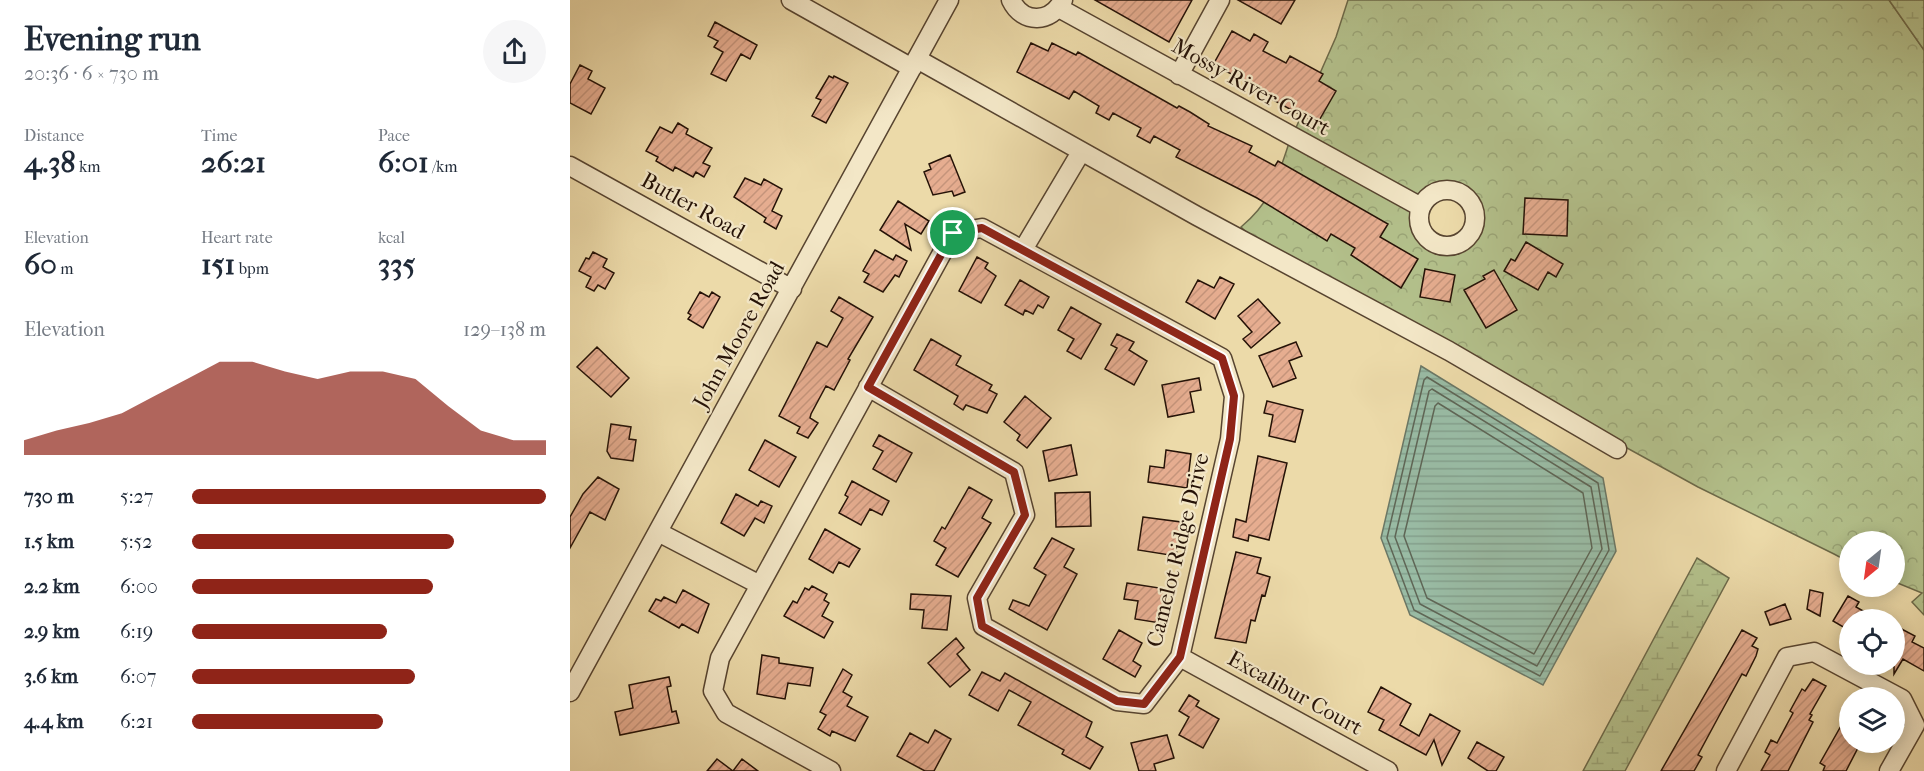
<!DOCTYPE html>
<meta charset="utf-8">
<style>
:root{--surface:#fff;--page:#f6f6f7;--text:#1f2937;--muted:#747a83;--accent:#8f2418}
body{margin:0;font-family:"IM FELL French Canon",serif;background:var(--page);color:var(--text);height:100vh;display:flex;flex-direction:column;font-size:22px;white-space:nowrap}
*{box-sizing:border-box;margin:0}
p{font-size:20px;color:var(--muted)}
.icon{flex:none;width:33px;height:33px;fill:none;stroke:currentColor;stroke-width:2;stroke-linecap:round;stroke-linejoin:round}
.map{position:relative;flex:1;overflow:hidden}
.panel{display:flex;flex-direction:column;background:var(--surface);width:570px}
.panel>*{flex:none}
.needle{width:39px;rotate:209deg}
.tools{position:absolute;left:1269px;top:531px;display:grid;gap:12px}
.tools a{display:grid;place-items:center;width:66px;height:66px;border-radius:50%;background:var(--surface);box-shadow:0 3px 15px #0003;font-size:30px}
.pin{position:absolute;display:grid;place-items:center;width:51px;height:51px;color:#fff;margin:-26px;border:3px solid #fff;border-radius:50%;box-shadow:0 2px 6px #0007}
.round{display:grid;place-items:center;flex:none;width:63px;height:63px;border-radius:32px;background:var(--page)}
.headline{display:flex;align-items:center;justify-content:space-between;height:102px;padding:0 24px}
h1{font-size:33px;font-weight:700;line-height:45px}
.metrics{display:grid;grid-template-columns:repeat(3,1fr);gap:9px;height:102px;padding:6px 24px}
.metrics div{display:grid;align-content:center}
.metrics b{font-size:30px;font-weight:700}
.metrics small{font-size:16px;font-weight:400}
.metrics p{font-size:16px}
.chart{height:168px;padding:12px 24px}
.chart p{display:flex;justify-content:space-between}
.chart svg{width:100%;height:108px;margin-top:6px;fill:var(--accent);opacity:.7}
ul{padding:0 24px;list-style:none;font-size:20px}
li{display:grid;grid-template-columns:96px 72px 1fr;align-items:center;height:45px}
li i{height:15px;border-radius:8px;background:var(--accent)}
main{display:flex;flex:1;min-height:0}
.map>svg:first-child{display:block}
.forest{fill:url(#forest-crowns);stroke:#6c6949;stroke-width:1.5}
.wetland{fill:url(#wetland-marsh);stroke:#6c6949;stroke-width:1.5}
.water{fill:url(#water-rules);stroke:#6b7765;stroke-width:1.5}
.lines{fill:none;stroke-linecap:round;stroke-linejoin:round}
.shore{stroke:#5f6656;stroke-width:1.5}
.building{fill:url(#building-hatch);stroke:#251207;stroke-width:1.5}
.minor-casing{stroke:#574430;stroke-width:21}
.minor{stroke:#f3e7c7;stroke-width:18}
.route-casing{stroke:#fff;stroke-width:12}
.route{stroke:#8f2418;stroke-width:8}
.labels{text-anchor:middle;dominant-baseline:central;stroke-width:4.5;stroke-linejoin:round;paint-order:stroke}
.street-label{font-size:22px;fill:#251207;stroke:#f3e7c7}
</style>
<main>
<section class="panel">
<div class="headline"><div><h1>Evening run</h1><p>20:36 · 6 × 730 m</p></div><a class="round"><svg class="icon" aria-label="share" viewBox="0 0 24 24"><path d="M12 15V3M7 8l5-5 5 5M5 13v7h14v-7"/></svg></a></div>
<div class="metrics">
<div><p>Distance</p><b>4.38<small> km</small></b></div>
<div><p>Time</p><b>26:21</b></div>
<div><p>Pace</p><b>6:01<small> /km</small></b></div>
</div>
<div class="metrics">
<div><p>Elevation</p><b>60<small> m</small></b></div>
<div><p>Heart rate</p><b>151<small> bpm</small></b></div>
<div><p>kcal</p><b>335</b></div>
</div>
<div class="chart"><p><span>Elevation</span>129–138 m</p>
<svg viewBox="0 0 160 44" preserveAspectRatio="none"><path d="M0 44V38L10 34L20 31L30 27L40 20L50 13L60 6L70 6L80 10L90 13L100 10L110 10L120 13L130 24L140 34L150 38L160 38V44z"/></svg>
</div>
<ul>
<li><b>730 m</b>5:27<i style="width:100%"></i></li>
<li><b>1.5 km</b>5:52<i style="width:74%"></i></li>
<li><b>2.2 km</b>6:00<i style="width:68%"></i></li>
<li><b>2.9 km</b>6:19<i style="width:55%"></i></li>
<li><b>3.6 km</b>6:07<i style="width:63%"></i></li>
<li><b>4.4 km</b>6:21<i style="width:54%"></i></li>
</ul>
</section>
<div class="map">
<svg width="1354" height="771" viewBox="0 0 1354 771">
<defs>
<pattern id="forest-crowns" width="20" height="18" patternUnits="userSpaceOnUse" patternTransform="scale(1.5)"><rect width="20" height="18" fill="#b3c08b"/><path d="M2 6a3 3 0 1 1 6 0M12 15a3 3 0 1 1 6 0" fill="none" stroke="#9aa476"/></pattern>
<pattern id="wetland-marsh" width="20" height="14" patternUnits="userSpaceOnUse" patternTransform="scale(1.5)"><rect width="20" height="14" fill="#b3c08b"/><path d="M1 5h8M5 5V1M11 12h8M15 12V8" fill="none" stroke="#9aa476"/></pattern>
<pattern id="water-rules" width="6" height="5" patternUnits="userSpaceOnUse" patternTransform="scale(1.5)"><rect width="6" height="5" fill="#99bba4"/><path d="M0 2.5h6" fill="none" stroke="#84a08c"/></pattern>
<pattern id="building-hatch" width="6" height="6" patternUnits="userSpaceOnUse" patternTransform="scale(1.5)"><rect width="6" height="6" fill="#e6ad90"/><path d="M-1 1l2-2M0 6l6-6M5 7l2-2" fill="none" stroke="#c5947b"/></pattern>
</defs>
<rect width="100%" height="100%" fill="#ecdaa9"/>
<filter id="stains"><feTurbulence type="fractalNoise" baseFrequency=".00333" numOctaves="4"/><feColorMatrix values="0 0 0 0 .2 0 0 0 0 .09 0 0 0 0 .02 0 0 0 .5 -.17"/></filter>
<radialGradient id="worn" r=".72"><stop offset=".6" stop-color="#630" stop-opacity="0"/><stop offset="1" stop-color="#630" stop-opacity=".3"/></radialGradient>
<path class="forest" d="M 778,0 L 1319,0 L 1354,50 L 1354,615 L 1342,602 L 1352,593 L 1325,582 L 1324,542 L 1280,542 L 1279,562 L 1264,554 L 1128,487 L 691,247 L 671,227 C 701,202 707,179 719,143 L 844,211 C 834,262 913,267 911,216 C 911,207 906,198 899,192 C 884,179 861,183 849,198 L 725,130 L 766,37 Z"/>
<path class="wetland" d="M 1319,0 L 1354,0 L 1354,50 Z
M 1127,558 L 1159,578 L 1055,771 L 1013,771 Z"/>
<path class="water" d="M 851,366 L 1033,478 L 1046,551 L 973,685 L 840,615 L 811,538 Z"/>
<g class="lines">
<path class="shore" d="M 857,377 L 1028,483 L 1039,550 L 970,676 L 844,610 L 817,538 L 854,380 Z
M 862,389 L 1021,487 L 1032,549 L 967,666 L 850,604 L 825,537 L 859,391 Z
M 868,403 L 1013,493 L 1022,548 L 964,654 L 857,598 L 834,536 L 865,406 Z"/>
</g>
<path class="building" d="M 525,0 L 622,0 L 599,42 Z
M 668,0 L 725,0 L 711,24 Z
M 145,22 L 187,45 L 180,59 L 171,54 L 156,81 L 141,74 L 153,52 L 144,47 L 148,41 L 138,36 Z
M 662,31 L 680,41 L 684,34 L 698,42 L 693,51 L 716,63 L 720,56 L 753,74 L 749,81 L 766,91 L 747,124 L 680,87 L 682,84 L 643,65 Z
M 461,43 L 478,51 L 482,43 L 506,55 L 508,52 L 607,108 L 609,106 L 620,112 L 639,124 L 638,126 L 682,146 L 679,152 L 705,166 L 708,161 L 818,224 L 810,237 L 848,259 L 831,288 L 781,255 L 785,248 L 761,234 L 757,241 L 687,198 L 606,157 L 610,150 L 584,136 L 580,143 L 567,136 L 571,128 L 543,113 L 539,120 L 526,113 L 529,106 L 504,91 L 499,99 L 447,72 Z
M 10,65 L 22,71 L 18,79 L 35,88 L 21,114 L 0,103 L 0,84 Z
M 259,76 L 263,78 L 264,76 L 278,83 L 256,123 L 242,116 L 251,100 L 246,98 Z
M 108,123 L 118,129 L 116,134 L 142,148 L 133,163 L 140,166 L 134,177 L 126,172 L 123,177 L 105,167 L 103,171 L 86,161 L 88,157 L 76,151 L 90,127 L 102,133 Z
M 380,155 L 395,192 L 384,196 L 382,191 L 363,195 L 354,172 L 361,169 L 359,164 Z
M 175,178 L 191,185 L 194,179 L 212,189 L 202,211 L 212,216 L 206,229 L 194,222 L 196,218 L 164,197 Z
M 955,198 L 998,200 L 997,236 L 953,234 Z
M 328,201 L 359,221 L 351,234 L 335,224 L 341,250 L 310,230 Z
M 956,242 L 993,264 L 986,277 L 978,272 L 968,290 L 934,271 L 941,259 L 945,261 Z
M 305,250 L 323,260 L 326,255 L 337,261 L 329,277 L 325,275 L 313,292 L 294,282 L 299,274 L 293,271 Z
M 23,252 L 37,259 L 33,267 L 44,273 L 35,289 L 28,285 L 24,291 L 16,287 L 21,277 L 9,271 L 16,258 L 19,259 Z
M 407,257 L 418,263 L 415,268 L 426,276 L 411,303 L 389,291 Z
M 855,269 L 885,275 L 880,302 L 850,297 Z
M 924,270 L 947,310 L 916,328 L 894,290 L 915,279 L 913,276 Z
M 650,277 L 664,284 L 645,319 L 616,302 L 628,280 L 644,288 Z
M 450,280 L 479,297 L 473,308 L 468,305 L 463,314 L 455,310 L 453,315 L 435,305 Z
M 130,292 L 139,297 L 142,292 L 150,297 L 133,328 L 118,319 L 121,315 L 118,313 Z
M 269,297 L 303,317 L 278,359 L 280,360 L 264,390 L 256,386 L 241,414 L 240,418 L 248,423 L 238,438 L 227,433 L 230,427 L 209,416 L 247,342 L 257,347 L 273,318 L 261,311 Z
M 688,299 L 710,323 L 681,348 L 673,339 L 682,332 L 668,316 Z
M 501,307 L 531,324 L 511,359 L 497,351 L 504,339 L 488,330 Z
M 547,334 L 564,342 L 559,350 L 577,361 L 564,385 L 535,369 L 547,348 L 541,345 Z
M 361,339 L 391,356 L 386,365 L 422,385 L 419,390 L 427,394 L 417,413 L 396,405 L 393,410 L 384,404 L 388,396 L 344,370 Z
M 726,342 L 732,356 L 719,361 L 726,378 L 703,387 L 689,356 Z
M 27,347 L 59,378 L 41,397 L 7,367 Z
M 629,378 L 631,390 L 620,392 L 624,412 L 598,417 L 592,385 Z
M 455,396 L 481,418 L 457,448 L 447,440 L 450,435 L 434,422 Z
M 697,401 L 733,410 L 725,442 L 699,436 L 703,415 L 694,413 Z
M 41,424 L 61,427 L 59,439 L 66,440 L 63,461 L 41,458 L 37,451 Z
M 309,435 L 342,453 L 326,482 L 303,469 L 313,451 L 303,446 Z
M 195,440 L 226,457 L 209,487 L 179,470 Z
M 501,445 L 507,475 L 479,481 L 473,451 Z
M 596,450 L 621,454 L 617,488 L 578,482 L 580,466 L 594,468 Z
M 688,456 L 717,463 L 699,540 L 679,535 L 678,541 L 663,537 L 664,530 L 666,519 L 676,522 Z
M 28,477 L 49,489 L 35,520 L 20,512 L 0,548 L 0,517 L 13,494 Z
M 282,481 L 319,501 L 312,515 L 300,509 L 291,525 L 269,513 L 278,497 L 275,495 Z
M 399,487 L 422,500 L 412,518 L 421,523 L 388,577 L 366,565 L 376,548 L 364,541 L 372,527 L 375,529 Z
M 520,492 L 521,526 L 486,527 L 485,493 Z
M 166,494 L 188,506 L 191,501 L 202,506 L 194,523 L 185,518 L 174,536 L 151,523 Z
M 573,517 L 611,522 L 606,556 L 568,550 Z
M 255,529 L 290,549 L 279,567 L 269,562 L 263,573 L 239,559 Z
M 482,538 L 504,549 L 494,567 L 507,574 L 477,630 L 439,609 L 443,600 L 459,606 L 476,575 L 464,568 Z
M 666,552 L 691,558 L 687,573 L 700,577 L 695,596 L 692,595 L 685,621 L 681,620 L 676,643 L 645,638 Z
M 557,583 L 596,589 L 590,623 L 565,619 L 568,601 L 554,599 Z
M 242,586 L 257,594 L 254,600 L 259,603 L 252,616 L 263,622 L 254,638 L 214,616 L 223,601 L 227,603 L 235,588 L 239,590 Z
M 113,590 L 139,604 L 128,633 L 112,624 L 109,628 L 79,611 L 86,599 L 91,601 L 94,597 L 106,603 Z
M 1240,590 L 1253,593 L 1250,616 L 1237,609 Z
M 341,594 L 381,596 L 377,630 L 352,628 L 354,610 L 340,609 Z
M 1278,596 L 1289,602 L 1286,607 L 1309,620 L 1280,620 L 1275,628 L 1263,621 Z
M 1215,604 L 1221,619 L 1200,625 L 1195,612 Z
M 1324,625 L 1345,636 L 1342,642 L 1354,648 L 1354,671 L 1333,659 L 1324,674 Z
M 549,630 L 572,643 L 563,661 L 571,666 L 565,677 L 533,659 Z
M 1172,630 L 1187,638 L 1182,646 L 1188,649 L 1186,656 L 1176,676 L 1172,674 L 1149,716 L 1128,755 L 1132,757 L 1124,771 L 1091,771 Z
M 386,638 L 394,648 L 387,654 L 400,670 L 380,687 L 358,663 Z
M 192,655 L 209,658 L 209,663 L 243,668 L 240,686 L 218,683 L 215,699 L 187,694 Z
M 273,669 L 282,675 L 273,692 L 282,697 L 277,706 L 298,717 L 285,741 L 262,731 L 260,736 L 248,729 L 256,715 L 250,712 Z
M 412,672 L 430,681 L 435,673 L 522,722 L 516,737 L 533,747 L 520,769 L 492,754 L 494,750 L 448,725 L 461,702 L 439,690 L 428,711 L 399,695 Z
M 99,677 L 101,686 L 97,687 L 102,712 L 106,711 L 109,723 L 50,735 L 45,712 L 63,708 L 59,685 Z
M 1243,679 L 1256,686 L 1240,714 L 1242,715 L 1239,720 L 1243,722 L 1218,771 L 1191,771 L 1200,755 L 1195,752 L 1201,740 L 1207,743 L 1223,713 L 1220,711 L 1232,689 L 1235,691 Z
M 811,687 L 841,704 L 830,725 L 849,736 L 860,714 L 890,731 L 872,765 L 864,740 L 856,755 L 809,730 L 814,720 L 798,712 Z
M 619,695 L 629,701 L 626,706 L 649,719 L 633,748 L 609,735 L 619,717 L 609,711 Z
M 1280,710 L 1280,742 L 1291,742 L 1276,771 L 1253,771 L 1255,766 L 1250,763 Z
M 365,730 L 381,739 L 364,771 L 355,771 L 327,756 L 340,733 L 358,743 Z
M 597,735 L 604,758 L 584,764 L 586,771 L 569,771 L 561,743 Z
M 907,742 L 934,757 L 926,771 L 918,771 L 898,758 Z
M 147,759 L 163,771 L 172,759 L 188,771 L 137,771 Z"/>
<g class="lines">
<g class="minor-casing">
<path id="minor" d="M 221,0 L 342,68
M 441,0 C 453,25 481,23 493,0
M 489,8 L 851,207
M 347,59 L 627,216 L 879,351 L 1047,449
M 609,75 L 650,0
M 0,166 L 222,289
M849 218a28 28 0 1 1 56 0a28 28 0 1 1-56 0Z
M 454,248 L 508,157
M 88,532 L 190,585
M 610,657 L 818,771
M 0,692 L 379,0
M 261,771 L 156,713 L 143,691 L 150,658 L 383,233 L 412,228 L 652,358 L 664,396 L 660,439 L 610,657 L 574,704 L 547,701 L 413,626 L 407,598 L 455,515 L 444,472 L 298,387
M 1156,771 L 1217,657 L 1244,652 L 1332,699 L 1345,725 L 1319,771"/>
</g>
<use href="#minor" class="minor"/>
</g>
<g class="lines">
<g class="route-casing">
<path id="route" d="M 412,228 L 652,358 L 664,396 L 660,439 L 610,657 L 574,704 L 547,701 L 412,626 L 407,598 L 455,515 L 444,472 L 298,387 L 383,233 Z"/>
</g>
<use href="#route" class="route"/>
</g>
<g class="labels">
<g class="street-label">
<text transform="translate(681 87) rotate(29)">Mossy River Court</text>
<text transform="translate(123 206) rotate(29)">Butler Road</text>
<text transform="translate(169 335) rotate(-61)">John Moore Road</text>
<text transform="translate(608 550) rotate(-76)">Camelot Ridge Drive</text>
<text transform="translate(725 693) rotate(29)">Excalibur Court</text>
</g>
</g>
<rect width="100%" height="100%" filter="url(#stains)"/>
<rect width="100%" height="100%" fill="url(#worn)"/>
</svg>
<div class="tools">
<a><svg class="needle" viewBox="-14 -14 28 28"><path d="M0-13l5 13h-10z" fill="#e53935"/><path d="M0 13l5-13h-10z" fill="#747a83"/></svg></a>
<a><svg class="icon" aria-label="locate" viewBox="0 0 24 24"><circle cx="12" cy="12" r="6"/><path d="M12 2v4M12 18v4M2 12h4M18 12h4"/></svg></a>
<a><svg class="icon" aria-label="layers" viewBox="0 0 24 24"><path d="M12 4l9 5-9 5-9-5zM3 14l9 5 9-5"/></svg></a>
</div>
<div class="pin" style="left:383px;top:233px;background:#1e9e55"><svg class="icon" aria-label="arrive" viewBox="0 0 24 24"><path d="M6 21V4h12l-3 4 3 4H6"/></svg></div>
</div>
</main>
